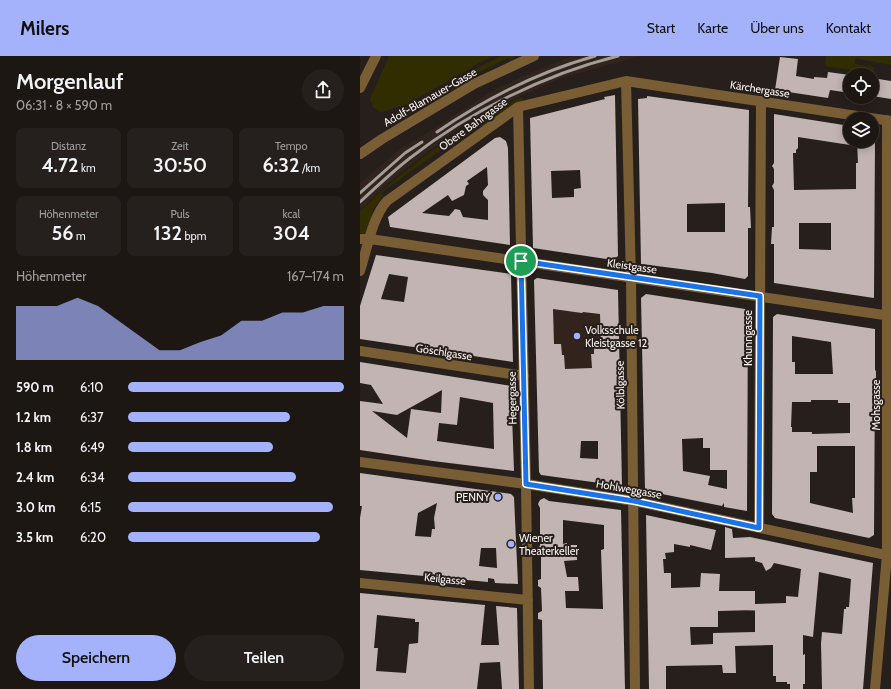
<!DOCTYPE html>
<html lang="de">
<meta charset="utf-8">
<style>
:root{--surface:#1d1714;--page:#25201d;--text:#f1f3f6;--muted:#a09fa0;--line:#3b3634;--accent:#a4b2fc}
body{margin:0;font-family:Cabin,sans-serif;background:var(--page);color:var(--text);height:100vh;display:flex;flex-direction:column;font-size:15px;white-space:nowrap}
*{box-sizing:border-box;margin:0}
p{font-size:13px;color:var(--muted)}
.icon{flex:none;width:22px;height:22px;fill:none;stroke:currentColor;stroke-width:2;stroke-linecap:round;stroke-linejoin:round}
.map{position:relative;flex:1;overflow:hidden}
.details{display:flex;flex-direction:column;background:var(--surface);width:360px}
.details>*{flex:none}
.fabs{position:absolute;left:483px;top:12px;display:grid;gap:8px}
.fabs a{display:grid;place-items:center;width:36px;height:36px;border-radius:50%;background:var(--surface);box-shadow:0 2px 10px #0003,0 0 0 1px var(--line);font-size:20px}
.pin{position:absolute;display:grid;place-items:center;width:34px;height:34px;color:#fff;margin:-17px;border:2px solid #fff;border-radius:50%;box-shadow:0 1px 4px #0007}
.round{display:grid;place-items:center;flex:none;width:42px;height:42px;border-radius:21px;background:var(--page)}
.head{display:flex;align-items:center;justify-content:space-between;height:68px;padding:0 16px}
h1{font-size:22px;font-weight:600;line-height:30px}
.metrics{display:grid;grid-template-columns:repeat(3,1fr);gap:6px;height:68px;padding:4px 16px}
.metrics div{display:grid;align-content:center;border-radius:8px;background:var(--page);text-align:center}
.metrics b{font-size:20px;font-weight:600}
.metrics small{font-size:11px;font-weight:400}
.metrics p{font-size:11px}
.chart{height:112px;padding:8px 16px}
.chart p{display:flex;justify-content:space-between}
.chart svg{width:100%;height:72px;margin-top:4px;fill:var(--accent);opacity:.7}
.action{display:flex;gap:8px;margin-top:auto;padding:8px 16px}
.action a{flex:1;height:46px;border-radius:24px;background:var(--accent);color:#111;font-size:16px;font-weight:600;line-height:46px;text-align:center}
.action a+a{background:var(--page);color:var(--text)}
ul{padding:0 16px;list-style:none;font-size:13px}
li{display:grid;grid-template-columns:64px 48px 1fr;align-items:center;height:30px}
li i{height:10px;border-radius:5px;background:var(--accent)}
header{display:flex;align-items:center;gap:24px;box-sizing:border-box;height:56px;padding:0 20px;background:var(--accent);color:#111}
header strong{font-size:19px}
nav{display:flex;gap:22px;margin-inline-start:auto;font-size:14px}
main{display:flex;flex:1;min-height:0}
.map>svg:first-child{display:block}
.built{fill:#32241c}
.green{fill:#322d00}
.building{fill:#c1b4b3;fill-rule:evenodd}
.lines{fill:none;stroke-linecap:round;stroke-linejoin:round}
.minor{stroke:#795e35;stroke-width:10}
.rail{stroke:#a39c98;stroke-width:3}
.route-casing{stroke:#fff;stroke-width:8}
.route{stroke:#1a73e8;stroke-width:5}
.poi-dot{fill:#a4b2fc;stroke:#271f1b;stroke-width:1.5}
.labels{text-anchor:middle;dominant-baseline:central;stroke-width:4;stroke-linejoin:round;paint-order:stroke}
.street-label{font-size:11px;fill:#f7f1ee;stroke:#271f1b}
.poi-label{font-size:11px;fill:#f7f1ee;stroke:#271f1b;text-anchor:start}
</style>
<header>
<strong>Milers</strong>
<nav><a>Start</a><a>Karte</a><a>Über uns</a><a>Kontakt</a></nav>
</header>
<main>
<section class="details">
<div class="head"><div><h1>Morgenlauf</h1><p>06:31 · 8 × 590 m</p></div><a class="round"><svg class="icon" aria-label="share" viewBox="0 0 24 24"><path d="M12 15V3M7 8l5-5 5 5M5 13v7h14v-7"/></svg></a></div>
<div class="metrics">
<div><p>Distanz</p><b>4.72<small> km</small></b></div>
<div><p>Zeit</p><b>30:50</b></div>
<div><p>Tempo</p><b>6:32<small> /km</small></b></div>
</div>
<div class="metrics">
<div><p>Höhenmeter</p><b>56<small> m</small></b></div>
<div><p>Puls</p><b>132<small> bpm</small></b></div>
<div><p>kcal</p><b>304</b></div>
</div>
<div class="chart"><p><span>Höhenmeter</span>167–174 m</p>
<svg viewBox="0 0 160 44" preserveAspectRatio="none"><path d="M0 44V11L10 11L20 11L30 6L40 11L50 20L60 29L70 38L80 38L90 33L100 29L110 20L120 20L130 15L140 15L150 11L160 11V44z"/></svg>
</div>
<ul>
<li><b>590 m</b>6:10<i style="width:100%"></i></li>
<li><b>1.2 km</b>6:37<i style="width:75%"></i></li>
<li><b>1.8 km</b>6:49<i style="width:67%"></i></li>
<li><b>2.4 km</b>6:34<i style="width:78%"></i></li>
<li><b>3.0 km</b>6:15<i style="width:95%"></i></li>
<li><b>3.5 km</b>6:20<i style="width:89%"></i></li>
</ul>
<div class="action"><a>Speichern</a><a>Teilen</a></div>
</section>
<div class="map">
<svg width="531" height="633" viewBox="0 0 531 633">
<rect width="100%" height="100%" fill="#271f1b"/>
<path class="built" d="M 212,0 L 281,0 L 201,22 L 159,41 L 104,69 L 62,100 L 25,130 L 0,154 L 0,127 L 41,92 L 70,75 L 132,35 L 177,14 Z
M 177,222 L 258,234 L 260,326 L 177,328 L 174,224 Z"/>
<path class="green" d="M 29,0 L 134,0 L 121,6 L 47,48 L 21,56 L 13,51 L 10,43 Z
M 141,0 L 155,0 L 152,3 L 149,3 L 148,2 L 114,19 L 114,22 L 109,24 L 106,23 L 56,51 L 56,54 L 25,72 L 23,67 L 25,63 L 117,12 Z
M 466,0 L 528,0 L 531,1 L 531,9 L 495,2 L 495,8 L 514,11 L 514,18 L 465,10 Z
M 162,41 L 164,47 L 125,70 L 115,69 L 21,137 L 23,140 L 14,152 L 6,177 L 0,177 L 0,155 C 49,108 102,71 162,41 Z"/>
<path class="building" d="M 420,1 L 438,3 L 436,20 L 454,23 L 454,21 L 467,22 L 468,16 L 490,19 L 490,37 L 470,34 L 468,42 L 415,34 Z
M 512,22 L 531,25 L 531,43 L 512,40 Z
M 255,39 L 258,200 L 253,204 L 173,192 L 170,62 L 245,43 L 244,41 ZM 220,114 L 221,132 L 214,133 L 214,141 L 192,142 L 191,115 Z
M 287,40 L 389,54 L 388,151 L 390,151 L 391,172 L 388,172 L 388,220 L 385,223 L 352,217 L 281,208 L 278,43 L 287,42 ZM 365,147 L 365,176 L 327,176 L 327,148 Z
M 414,58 L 490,70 L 490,89 L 438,81 L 438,92 L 436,94 L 436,97 L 433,97 L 434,134 L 496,133 L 496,107 L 498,107 L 497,85 L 515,85 L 514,242 L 414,227 L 414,188 L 411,188 L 412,171 L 414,171 L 414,134 L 412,130 L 414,127 L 414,113 L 412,110 L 414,107 ZM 439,167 L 471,167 L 471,194 L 439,193 Z
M 140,81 L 146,85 L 148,92 L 150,189 L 30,171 L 28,161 L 135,82 ZM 127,111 L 128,129 L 123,135 L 123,139 L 128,144 L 128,164 L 103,161 L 100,154 L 95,153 L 89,160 L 62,157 L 88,139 L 92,145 L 104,139 L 106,130 L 109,128 L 107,125 Z
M 16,199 L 151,218 L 153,306 L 0,283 L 0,250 ZM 29,218 L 48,221 L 44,246 L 21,243 Z
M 177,222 L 258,234 L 262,430 L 181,419 L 179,416 L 174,224 ZM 193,253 L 222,257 L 223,256 L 240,258 L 241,288 L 234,288 L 234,298 L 231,298 L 232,312 L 205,313 L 204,299 L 202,299 L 201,288 L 194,288 ZM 221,385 L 238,385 L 238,403 L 220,402 Z
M 286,238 L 385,253 L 388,256 L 387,455 L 364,451 L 364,447 L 362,450 L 287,435 L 285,433 L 281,242 ZM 343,382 L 343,392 L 350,392 L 350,414 L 367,414 L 367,433 L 348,429 L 350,420 L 323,415 L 322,383 Z
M 417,258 L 515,273 L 515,314 L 516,315 L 516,322 L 515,323 L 514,479 L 509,482 L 415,462 L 412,458 L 413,261 ZM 432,280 L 471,286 L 473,318 L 435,318 L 435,306 L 432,306 ZM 451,344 L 478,344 L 478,347 L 490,347 L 490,377 L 452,378 L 452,376 L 432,376 L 432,371 L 431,371 L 432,346 L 451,346 ZM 457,390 L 495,390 L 495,442 L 492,442 L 493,457 L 450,447 L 450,416 L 457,416 Z
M 0,306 L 151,330 L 154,415 L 73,405 L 0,394 L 0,345 L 23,348 L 11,329 L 0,327 ZM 82,334 L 81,357 L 51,353 L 47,382 L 12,355 L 37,359 ZM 100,341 L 133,347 L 134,393 L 77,385 L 79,367 L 97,369 Z
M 0,417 L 151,438 L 154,441 L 158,528 L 135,527 L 134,523 L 128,522 L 128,526 L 0,514 L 0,462 L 2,450 L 0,450 ZM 77,447 L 74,462 L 75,473 L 72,473 L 71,481 L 55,480 L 58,457 ZM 121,492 L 136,492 L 137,512 L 119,510 Z
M 184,442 L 189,445 L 261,454 L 265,633 L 183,633 L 182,564 L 178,563 L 178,557 L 182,555 L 181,532 L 178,530 L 178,524 L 181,523 L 181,499 L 177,498 L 177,492 L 180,490 L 180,452 L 178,448 L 180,444 ZM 203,464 L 244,469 L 244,493 L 241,494 L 243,553 L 206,552 L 205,535 L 219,535 L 218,521 L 207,521 L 204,505 L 217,504 L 217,489 L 207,489 L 207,487 L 203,488 Z
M 286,459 L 356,474 L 351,494 L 330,489 L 330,491 L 314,488 L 314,496 L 305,497 L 306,503 L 303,503 L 304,517 L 311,517 L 311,532 L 340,531 L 341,517 L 360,518 L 359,535 L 395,535 L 395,548 L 426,547 L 426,540 L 438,541 L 441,513 L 414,507 L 411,512 L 406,515 L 402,507 L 395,505 L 395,501 L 365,502 L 365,471 L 372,473 L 373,482 L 390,481 L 513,507 L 503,633 L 462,633 L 461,587 L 462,576 L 482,578 L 484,553 L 486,553 L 486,551 L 489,551 L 491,523 L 459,516 L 453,581 L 443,579 L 443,599 L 445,598 L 445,628 L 443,628 L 443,633 L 430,633 L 430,628 L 427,628 L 427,626 L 416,626 L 416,620 L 413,620 L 413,589 L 375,590 L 376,617 L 363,617 L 362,609 L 306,610 L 306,633 L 289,633 ZM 395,549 L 395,576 L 353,577 L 353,588 L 331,589 L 330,571 L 358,571 L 358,555 L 395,554 Z
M 0,537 L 125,549 L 121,589 L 139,589 L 136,550 L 157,552 L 159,633 L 142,633 L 140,606 L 120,607 L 117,633 L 0,633 ZM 17,559 L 55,563 L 55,566 L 59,566 L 58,587 L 49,588 L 46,617 L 16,615 L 18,592 L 14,592 Z"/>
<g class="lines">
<path class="minor" d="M 266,25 L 271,222 L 275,633
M 0,32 L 16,0
M 158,51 L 166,428 L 169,633
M 0,98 L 22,83 L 114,28 L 174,0
M 0,183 L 10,183 L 531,260
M 0,215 C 7,194 12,161 27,145 L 158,51 L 266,25 L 531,65
M 0,295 L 164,320
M 0,406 L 166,428 L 274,445 L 531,500
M 399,472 L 401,45
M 0,527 L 168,544
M 515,633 L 527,499 L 527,64"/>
<path class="rail" d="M 77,76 C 125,43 178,16 235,0
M 0,137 L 45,97 L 62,86
M 0,146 C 16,131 32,116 50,102 C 109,56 185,18 258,0"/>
</g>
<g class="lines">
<g class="route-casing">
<path id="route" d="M 161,205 L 400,240 L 399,472 L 274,445 L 166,428 Z"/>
</g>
<use href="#route" class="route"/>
</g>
<g class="poi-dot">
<circle cx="217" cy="280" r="4"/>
<circle cx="138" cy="441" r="4"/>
<circle cx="151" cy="488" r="4"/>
</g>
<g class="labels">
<g class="street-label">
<text transform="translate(400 33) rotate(9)">Kärchergasse</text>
<text transform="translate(70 41) rotate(-30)">Adolf-Blamauer-Gasse</text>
<text transform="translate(113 68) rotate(-36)">Obere Bahngasse</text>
<text transform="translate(272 210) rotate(8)">Kleistgasse</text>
<text transform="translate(388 282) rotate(-90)">Khunngasse</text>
<text transform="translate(84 296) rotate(9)">Göschlgasse</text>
<text transform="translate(260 329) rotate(-91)">Kölblgasse</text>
<text transform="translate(152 342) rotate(-91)">Hegergasse</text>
<text transform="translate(516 349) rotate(-90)">Mohsgasse</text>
<text transform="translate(269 433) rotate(10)">Hohlweggasse</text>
<text transform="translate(85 523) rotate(6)">Keilgasse</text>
</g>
<g class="poi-label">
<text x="225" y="274">Volksschule<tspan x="225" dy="13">Kleistgasse 12</tspan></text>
<text x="130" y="441" text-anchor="end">PENNY</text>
<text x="159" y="482">Wiener<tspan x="159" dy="13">Theaterkeller</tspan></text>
</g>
</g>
</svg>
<div class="fabs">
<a><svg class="icon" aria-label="locate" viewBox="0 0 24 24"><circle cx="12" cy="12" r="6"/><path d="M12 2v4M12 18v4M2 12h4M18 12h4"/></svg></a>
<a><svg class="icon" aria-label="layers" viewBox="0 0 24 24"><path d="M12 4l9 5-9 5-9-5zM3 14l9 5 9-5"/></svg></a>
</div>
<div class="pin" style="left:161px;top:205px;background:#1e9e55"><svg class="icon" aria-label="arrive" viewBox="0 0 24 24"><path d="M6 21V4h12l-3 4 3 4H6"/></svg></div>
</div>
</main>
